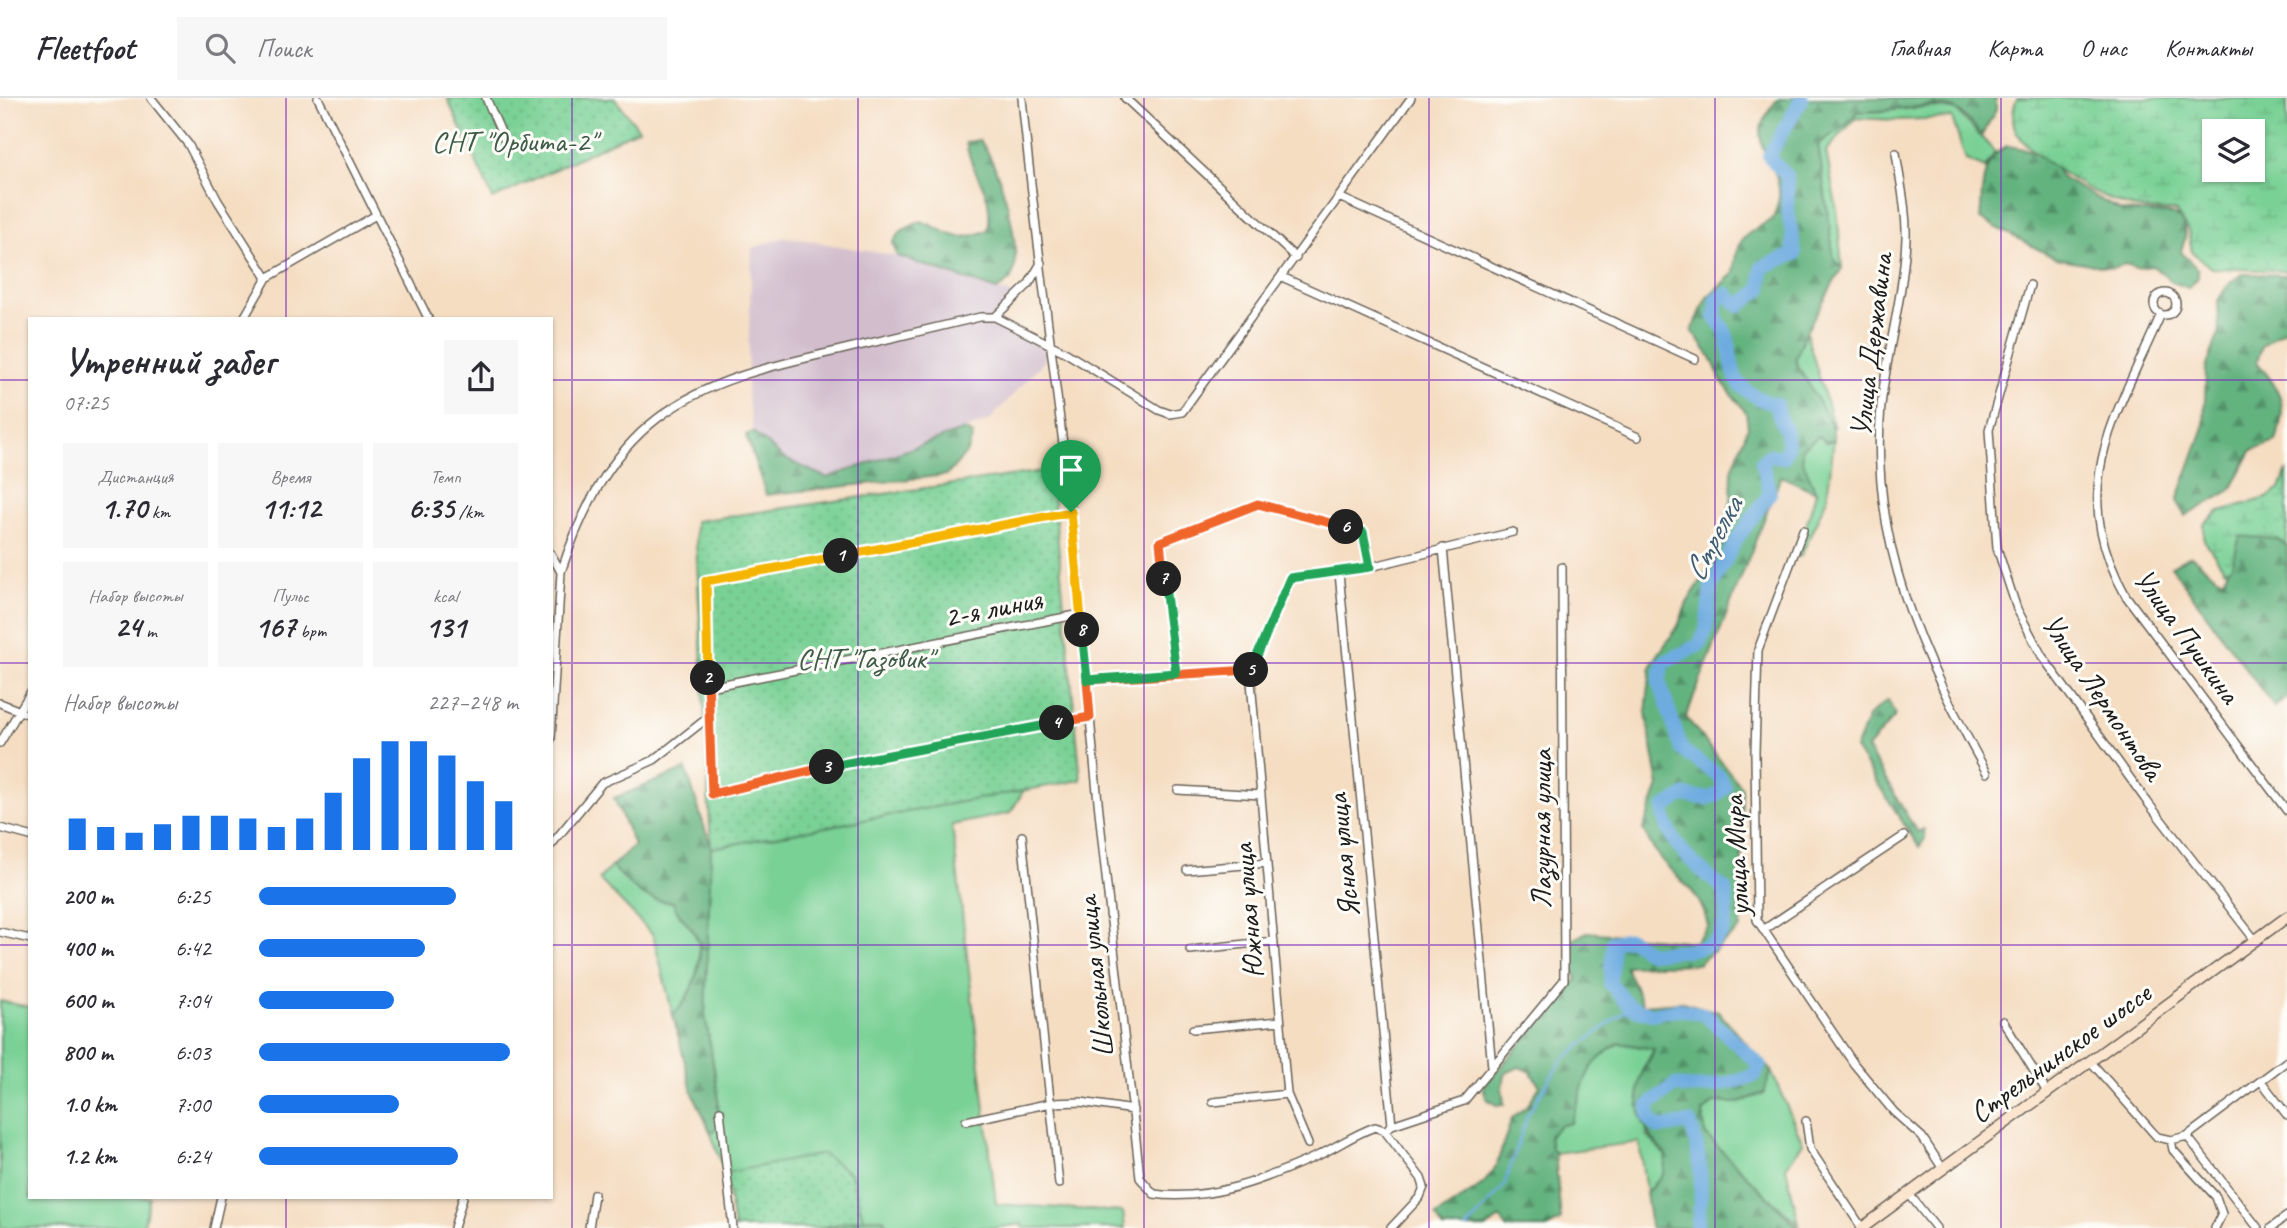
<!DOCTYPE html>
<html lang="ru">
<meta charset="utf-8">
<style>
:root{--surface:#fff;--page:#f7f7f7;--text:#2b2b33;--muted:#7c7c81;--line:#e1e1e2;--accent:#1a73e8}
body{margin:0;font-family:Caveat,sans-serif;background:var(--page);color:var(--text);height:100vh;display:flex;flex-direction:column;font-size:26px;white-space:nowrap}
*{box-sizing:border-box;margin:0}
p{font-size:23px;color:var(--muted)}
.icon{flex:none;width:38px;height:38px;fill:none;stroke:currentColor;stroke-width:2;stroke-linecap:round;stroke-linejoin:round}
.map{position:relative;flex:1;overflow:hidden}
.side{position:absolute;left:28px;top:219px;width:525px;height:882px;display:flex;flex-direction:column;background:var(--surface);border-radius:0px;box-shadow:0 2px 5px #0004}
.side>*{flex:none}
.tools{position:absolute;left:2202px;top:21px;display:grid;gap:14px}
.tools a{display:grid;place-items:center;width:63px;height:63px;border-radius:0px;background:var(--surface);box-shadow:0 2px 5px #0004;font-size:35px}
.pin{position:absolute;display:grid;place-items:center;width:60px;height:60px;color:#fff;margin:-72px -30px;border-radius:50% 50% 50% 0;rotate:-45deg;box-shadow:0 0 7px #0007}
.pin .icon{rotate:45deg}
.km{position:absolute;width:35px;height:35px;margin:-18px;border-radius:50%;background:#222;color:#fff;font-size:19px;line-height:35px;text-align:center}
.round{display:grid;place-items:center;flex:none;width:74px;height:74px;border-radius:0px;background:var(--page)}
.headline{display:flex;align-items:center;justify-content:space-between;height:119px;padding:0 35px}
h1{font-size:38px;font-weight:600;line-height:52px}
.metrics{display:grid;grid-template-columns:repeat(3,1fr);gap:10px;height:119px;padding:7px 35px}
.metrics div{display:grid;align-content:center;border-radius:0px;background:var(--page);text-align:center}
.metrics b{font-size:30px;font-weight:600}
.metrics small{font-size:19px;font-weight:400}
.metrics p{font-size:19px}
.chart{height:196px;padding:14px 35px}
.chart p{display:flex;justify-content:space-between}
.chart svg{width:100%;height:126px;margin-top:7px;stroke:var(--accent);stroke-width:6}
ul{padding:0 35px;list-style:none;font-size:23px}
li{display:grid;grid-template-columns:112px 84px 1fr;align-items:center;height:52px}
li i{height:18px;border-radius:9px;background:var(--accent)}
header{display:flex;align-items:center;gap:42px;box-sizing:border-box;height:98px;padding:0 35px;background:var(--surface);border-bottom:2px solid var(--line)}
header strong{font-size:33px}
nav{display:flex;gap:38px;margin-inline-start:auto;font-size:24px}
.search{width:490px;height:63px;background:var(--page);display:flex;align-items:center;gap:18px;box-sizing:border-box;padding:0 24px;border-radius:0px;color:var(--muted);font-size:26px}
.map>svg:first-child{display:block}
.industrial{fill:#d1bdcc}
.grass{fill:#7ad196;stroke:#4b7659;stroke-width:2}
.forest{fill:url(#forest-firs);stroke:#40684e;stroke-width:2}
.wetland{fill:url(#wetland-marsh);stroke:#4b7659;stroke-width:2;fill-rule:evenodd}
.garden{fill:url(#garden-dots);stroke:#4b7659;stroke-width:2}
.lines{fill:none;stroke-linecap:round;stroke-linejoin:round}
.stream{stroke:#6eace0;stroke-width:2.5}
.river{stroke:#6eace0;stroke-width:14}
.street-casing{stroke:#686056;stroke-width:10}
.secondary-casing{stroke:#686056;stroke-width:13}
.street{stroke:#fff;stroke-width:7}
.secondary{stroke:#fbe5cf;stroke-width:10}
.split-1-casing{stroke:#fff;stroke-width:14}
.split-2-casing{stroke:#fff;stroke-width:14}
.split-3-casing{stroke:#fff;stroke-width:14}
.split-4-casing{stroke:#fff;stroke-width:14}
.split-5-casing{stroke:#fff;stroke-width:14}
.split-6-casing{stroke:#fff;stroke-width:14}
.split-7-casing{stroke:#fff;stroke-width:14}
.split-8-casing{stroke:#fff;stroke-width:14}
.split-9-casing{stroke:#fff;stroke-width:14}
.split-1{stroke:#f5b400;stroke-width:9}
.split-2{stroke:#f5b400;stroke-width:9}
.split-3{stroke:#f0652b;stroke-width:9}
.split-4{stroke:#22a559;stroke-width:9}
.split-5{stroke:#f0652b;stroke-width:9}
.split-6{stroke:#22a559;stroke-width:9}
.split-7{stroke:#f0652b;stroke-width:9}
.split-8{stroke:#22a559;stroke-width:9}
.split-9{stroke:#f5b400;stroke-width:9}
.grid{fill:none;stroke:#7b2cbf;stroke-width:2;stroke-opacity:0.55}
.labels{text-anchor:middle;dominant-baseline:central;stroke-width:6;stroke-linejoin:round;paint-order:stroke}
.park-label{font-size:30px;fill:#3d5b47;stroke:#fdfcf7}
.street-label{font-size:30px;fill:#1c1c1c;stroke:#fdfcf7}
.water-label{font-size:32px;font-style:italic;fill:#415d74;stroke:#fdfcf7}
</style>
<header>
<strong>Fleetfoot</strong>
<div class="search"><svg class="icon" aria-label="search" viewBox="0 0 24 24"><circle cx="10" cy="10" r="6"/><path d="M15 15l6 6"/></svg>Поиск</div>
<nav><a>Главная</a><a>Карта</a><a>О нас</a><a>Контакты</a></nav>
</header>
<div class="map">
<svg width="2287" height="1130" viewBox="0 0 2287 1130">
<defs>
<pattern id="forest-firs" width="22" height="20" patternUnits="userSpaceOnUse" patternTransform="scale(1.75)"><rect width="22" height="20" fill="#63b37f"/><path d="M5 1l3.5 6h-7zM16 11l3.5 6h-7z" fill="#519167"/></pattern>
<pattern id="wetland-marsh" width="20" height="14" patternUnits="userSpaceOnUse" patternTransform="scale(1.75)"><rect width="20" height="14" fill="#7ad196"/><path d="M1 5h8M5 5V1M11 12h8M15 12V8" fill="none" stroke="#69b381"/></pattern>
<pattern id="garden-dots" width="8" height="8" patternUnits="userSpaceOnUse" patternTransform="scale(1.75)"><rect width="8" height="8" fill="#7ad196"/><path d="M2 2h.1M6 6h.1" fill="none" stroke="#69b381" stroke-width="1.8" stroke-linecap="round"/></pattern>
</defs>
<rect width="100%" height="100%" fill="#fdfcf7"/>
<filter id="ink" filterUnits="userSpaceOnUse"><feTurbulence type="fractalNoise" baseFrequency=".0143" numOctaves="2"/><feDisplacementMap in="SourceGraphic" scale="14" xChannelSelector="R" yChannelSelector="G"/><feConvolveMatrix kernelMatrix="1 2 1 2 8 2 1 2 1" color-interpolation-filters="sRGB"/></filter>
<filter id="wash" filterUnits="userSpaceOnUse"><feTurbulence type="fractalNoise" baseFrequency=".00686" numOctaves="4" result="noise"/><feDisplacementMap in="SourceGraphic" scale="28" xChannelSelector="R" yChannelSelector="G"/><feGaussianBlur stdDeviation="1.57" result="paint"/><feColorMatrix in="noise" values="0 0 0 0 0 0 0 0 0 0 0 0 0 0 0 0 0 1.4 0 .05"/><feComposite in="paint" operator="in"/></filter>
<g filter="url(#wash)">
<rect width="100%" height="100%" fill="#f5ddc2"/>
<path class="industrial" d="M 786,139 L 897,158 L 1016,198 L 995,219 L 1050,249 L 1044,263 L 989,323 L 827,380 L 783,360 L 753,334 L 747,296 L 752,150 Z"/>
<path class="grass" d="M 1932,9 L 1957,13 L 1995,54 L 1985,70 L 1966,62 L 1952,20 L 1897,22 L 1856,20 L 1826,53 L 1837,113 L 1842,170 L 1834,162 L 1818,46 L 1846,27 L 1857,14 C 1882,15 1906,10 1932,9 Z
M 1806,234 L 1834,330 L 1807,287 L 1795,262 Z
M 1819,338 L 1826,344 L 1834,342 L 1827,400 L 1801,458 L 1797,459 L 1816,394 L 1801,362 L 1802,350 Z
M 1024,692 L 1010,715 L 952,727 L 996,1106 L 1123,1114 L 1125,1130 L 1023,1130 L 1022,1126 L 994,1130 L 889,1130 L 883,1120 L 863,1120 L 851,1076 L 725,1075 L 710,1033 L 714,1034 L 719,1028 L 715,976 L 705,917 L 711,750 Z
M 612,768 C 633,790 642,803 673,804 C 680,815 689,825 695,836 C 707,860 691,900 673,917 L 653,837 L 599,781 Z
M 0,903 L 30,909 L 30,1099 L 150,1099 L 143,1130 L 0,1130 Z
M 1619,945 L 1654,951 L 1642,973 L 1647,1037 L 1666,1058 L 1663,1077 L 1646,1095 L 1639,1044 L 1555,1055 L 1551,1051 L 1549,1038 L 1579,1003 L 1581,985 L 1596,961 Z
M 1771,973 L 1803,1045 L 1786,1069 L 1799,1126 L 1728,1062 L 1705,1036 L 1703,1014 L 1713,1005 L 1737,1005 L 1763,996 Z"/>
<path class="forest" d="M 1779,0 L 1996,0 L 1996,12 L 1982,37 C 1975,30 1967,19 1958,13 C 1938,1 1882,15 1857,14 L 1846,27 L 1818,46 L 1834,162 L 1842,170 L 1806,234 L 1795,262 C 1805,284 1834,320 1834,342 L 1826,344 L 1819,338 L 1802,350 L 1802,362 L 1816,394 L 1781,378 L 1686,619 L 1742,690 L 1741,830 L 1698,866 L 1625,868 L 1643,907 L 1682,904 L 1718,914 L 1771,973 L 1764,995 L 1737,1005 L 1713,1005 L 1703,1014 L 1705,1036 L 1799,1130 L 1651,1130 L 1646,1095 L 1663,1077 L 1666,1058 C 1644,1032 1631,1011 1642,976 C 1644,967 1652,961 1654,951 L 1619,945 C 1580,971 1586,984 1571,1025 L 1559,1028 L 1549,1038 L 1551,1051 L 1555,1055 L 1561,1122 L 1547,1130 L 1507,1130 L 1500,1120 L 1486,1130 L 1443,1130 L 1436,1118 L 1484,1085 L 1496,1068 L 1512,1020 L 1527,1008 L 1540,988 L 1530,973 L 1519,969 L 1506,975 L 1502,989 L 1504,1006 L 1497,1007 L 1487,1001 L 1483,989 L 1577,881 L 1571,867 L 1572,842 L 1587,834 L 1695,844 L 1708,828 C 1700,789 1677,784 1657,756 C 1651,748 1647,739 1643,731 L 1659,688 L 1646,615 L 1651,567 L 1678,528 L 1687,505 L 1716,459 L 1731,403 L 1732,372 L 1748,329 L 1746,315 L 1721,282 L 1711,259 L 1692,233 L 1707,199 L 1734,175 C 1735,140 1744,137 1773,121 C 1775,114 1778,107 1779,100 C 1783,59 1735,49 1779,0 Z
M 979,42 C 999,62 1027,159 1010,182 C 1007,186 1000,189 997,192 L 897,158 L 893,145 L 901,133 L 921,123 C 951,134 954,147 988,132 C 995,89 971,80 966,44 Z
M 2007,48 L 2026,51 L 2052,64 L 2062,80 L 2121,113 L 2172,116 L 2184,123 L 2185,140 L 2181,154 L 2198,172 L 2198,180 L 2188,190 L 2172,184 L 2153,168 L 2136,170 L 2126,166 L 2112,170 L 2055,160 L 1980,121 C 1983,93 1979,62 2007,48 Z
M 2242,176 L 2287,177 L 2287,229 L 2262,248 L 2257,264 C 2283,296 2287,304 2276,344 L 2251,353 L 2231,392 L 2186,418 L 2177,403 L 2204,329 L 2206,270 L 2219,235 L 2218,202 L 2231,184 Z
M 964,332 L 973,337 L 967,354 L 947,377 L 766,397 L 746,337 L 753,334 L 783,360 L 827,380 Z
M 2240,438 L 2277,441 L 2287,448 L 2287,600 L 2274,609 L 2171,468 L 2191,458 C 2203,466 2210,476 2224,482 Z
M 1888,602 L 1896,617 L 1867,650 L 1917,734 L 1924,731 L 1925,741 L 1919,749 L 1855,651 L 1869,617 Z
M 686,671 L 711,750 L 705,917 L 718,996 L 719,1028 L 714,1034 L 710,1033 L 692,993 L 673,917 C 691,900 708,860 695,836 C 689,825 676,817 673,804 C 642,803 633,790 612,768 L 634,747 L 614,700 Z
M 863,1120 L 883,1120 L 889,1130 L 820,1130 Z"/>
<path class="wetland" d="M 2017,0 L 2287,0 L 2287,173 L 2211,170 L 2192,154 L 2188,132 L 2175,113 C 2154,113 2135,112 2116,104 C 2091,95 2020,53 2014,27 C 2012,19 2014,7 2017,0 ZM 2214,33 L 2252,33 L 2252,72 L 2214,72 Z
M 2287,372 L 2287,448 L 2277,441 L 2240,438 L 2231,469 L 2225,472 L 2204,442 L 2204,426 L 2220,413 L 2267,400 L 2280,391 Z"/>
<path class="garden" d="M 447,0 L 614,0 L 639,31 L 493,101 Z
M 1051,372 L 1081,682 L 711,750 L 695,423 Z
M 823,1056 L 851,1076 L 863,1120 L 820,1130 L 734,1130 L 725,1075 Z"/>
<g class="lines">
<path class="stream" d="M 1467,1130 L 1504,1088 L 1528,1016 L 1561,963 L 1630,909"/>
<path class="river" d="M 1697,1130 C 1703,1093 1703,1061 1690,1025 L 1658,1030 L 1649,1020 L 1649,1007 L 1675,987 C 1696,994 1733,985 1755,977 L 1760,967 L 1704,916 L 1678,911 L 1652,916 L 1630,909 L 1610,885 L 1613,844 L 1630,841 L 1650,855 C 1701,850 1734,857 1725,791 C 1699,772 1664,743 1664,710 L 1684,697 C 1702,701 1713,704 1725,689 L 1719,678 L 1682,652 L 1659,583 L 1663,565 L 1699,547 L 1706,533 L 1711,489 L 1737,441 L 1770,395 L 1762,364 L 1769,357 L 1784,359 C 1795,339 1779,326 1776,306 C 1764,305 1741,292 1736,280 C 1726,256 1735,241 1715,219 L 1717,201 L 1727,196 L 1739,208 L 1761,191 L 1762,169 L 1795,156 L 1788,112 L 1787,79 L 1769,58 L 1802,0"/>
</g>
</g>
<g filter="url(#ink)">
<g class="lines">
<g class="street-casing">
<path id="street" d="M 151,0 L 188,46 L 218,103 L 267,180
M 318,0 L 428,220
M 486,0 L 503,39
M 1022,0 C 1035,138 1055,274 1071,412 C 1079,481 1084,550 1090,619 C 1103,773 1124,926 1140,1080 L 1154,1096 C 1209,1104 1266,1081 1317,1058 C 1337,1049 1354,1036 1375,1029 L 1384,1032 L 1421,1080 L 1424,1089 L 1420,1099 L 1391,1130
M 1125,0 L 1296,160
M 1896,55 C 1900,83 1907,112 1906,140 C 1904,196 1887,252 1881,308 C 1869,444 1922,559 1987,675
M 1339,99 L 1695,261
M 1282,179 L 1638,339
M 2030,187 L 1989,332 L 1997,450 L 2017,511 L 2042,558 L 2145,701 L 2255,842
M2154 206a11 11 0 1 1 22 0a11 11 0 1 1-22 0Z
M 2161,216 C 2117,318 2064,388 2126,498 L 2287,713
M 995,219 L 1028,187 L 1041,165
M 244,220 L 267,180 L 376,117
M 1071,414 L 706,483 L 712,696 L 841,666 L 1090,619
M 1803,432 L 1758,552 L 1755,654 L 1757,822 L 1854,966 L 1894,1014 L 1922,1039 L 1943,1071
M 1443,450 L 1492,969
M 551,456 L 561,474 L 551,641
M 561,474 C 580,416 608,358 658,320 C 710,280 779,266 841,252 C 888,241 934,230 980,219 L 995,219 L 1063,253 L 1159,312 L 1170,316 L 1182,314 L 1411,0
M 1339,475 L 1392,1027 L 1389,1029
M 1250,572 L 1287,996 L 1308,1046
M 1176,575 L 1160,444 L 1258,406 L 1363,434 L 1370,469
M 1087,582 L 1250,572 L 1290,480 L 1370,469 L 1513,434
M 709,589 L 1081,516
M 0,605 L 30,617
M 0,645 L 30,595
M 1178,692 L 1261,697
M 0,730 L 30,738
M 1022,738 L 1059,1086
M 551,747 L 602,685 L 654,662 L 710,618
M 1187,772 L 1267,765
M 1763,832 L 1904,738
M 0,834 L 30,841
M 1190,852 L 1274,843
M 2003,923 L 2047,994
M 1193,931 L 1280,923
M 2090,963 L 2157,1039 L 2171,1042 L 2187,1038 L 2287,963
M 2261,983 L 2287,1017
M 1213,1004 L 1287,996
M 720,1013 L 733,1130
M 966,1023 L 1051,1005 L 1081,1004 L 1133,1012
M 1806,1023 L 1810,1051 L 1862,1130
M 1392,1027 L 1464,1003 L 1564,882 L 1562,469
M 2187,1038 L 2258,1130
M 2171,1042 L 2173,1052 L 2216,1099 L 2222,1116 L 2215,1130
M 1909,1096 L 1936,1130
M 214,1130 L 221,1099
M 454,1130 L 463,1099
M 589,1130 L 594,1096
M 2271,1130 L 2287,1118"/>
</g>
<g class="secondary-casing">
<path id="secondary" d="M 1862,1130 L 2287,819"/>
</g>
<use href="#street" class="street"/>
<use href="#secondary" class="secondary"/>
</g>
</g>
<g class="lines" filter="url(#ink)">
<g class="split-1-casing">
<path id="split-1" d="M 841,458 L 1071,414"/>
</g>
<g class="split-2-casing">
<path id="split-2" d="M 708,580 L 706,483 L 841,458"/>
</g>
<g class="split-3-casing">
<path id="split-3" d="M 708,580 L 712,696 L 827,669"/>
</g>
<g class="split-4-casing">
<path id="split-4" d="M 827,669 L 1057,625"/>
</g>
<g class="split-5-casing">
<path id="split-5" d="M 1057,625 L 1090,619 L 1087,582 L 1251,572"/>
</g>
<g class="split-6-casing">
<path id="split-6" d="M 1251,572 L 1290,480 L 1370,469 L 1363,434 L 1346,429"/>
</g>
<g class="split-7-casing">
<path id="split-7" d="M 1164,481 L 1160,444 L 1258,406 L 1346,429"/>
</g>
<g class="split-8-casing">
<path id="split-8" d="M 1082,532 L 1087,582 L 1176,575 L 1164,481"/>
</g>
<g class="split-9-casing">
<path id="split-9" d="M 1071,414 L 1082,532"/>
</g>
<use href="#split-1" class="split-1"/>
<use href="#split-2" class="split-2"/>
<use href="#split-3" class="split-3"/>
<use href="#split-4" class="split-4"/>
<use href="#split-5" class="split-5"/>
<use href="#split-6" class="split-6"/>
<use href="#split-7" class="split-7"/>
<use href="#split-8" class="split-8"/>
<use href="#split-9" class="split-9"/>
</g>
<path class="grid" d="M 286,0 L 286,220M 572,0 L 572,1130M 858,0 L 858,1130M 1144,0 L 1144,1130M 1429,0 L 1429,1130M 1715,0 L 1715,1130M 2001,0 L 2001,1130M 0,282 L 30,282M 551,282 L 2287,282M 0,565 L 30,565M 551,565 L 2287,565M 0,847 L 30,847M 551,847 L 2287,847M 286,1099 L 286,1130"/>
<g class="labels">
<g class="park-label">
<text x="514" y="43">СНТ "Орбита-2"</text>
<text x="865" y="560">СНТ "Газовик"</text>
</g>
<g class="street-label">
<text transform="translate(1871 247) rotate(-83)">Улица Державина</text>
<text transform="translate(993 510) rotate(-11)">2-я линия</text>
<text transform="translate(2187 538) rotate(54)">Улица Пушкина</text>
<text transform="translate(2103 599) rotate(56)">Улица Лермонтова</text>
<text transform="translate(1541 731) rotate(-90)">Лазурная улица</text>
<text transform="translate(1343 758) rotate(-96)">Ясная улица</text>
<text transform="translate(1736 758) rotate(-93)">улица Мира</text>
<text transform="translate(1248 813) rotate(-95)">Южная улица</text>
<text transform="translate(1095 879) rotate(-96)">Школьная улица</text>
<text transform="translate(2060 955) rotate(-36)">Стрельнинское шоссе</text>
</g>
<g class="water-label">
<text transform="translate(1713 441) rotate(-62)">Стрелка</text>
</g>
</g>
</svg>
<div class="tools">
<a><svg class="icon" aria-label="layers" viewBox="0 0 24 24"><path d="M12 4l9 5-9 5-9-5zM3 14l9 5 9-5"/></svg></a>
</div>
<div class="pin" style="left:1071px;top:414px;background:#1e9e55"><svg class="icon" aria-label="arrive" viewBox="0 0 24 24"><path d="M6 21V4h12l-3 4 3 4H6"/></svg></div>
<b class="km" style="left:841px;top:458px">1</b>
<b class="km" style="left:708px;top:580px">2</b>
<b class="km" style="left:827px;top:669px">3</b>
<b class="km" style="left:1057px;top:625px">4</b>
<b class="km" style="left:1251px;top:572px">5</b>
<b class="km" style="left:1346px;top:429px">6</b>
<b class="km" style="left:1164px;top:481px">7</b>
<b class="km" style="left:1082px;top:532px">8</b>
<section class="side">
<div class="headline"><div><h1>Утренний забег</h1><p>07:25</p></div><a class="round"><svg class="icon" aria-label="share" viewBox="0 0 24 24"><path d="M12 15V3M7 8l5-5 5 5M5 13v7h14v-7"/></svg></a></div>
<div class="metrics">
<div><p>Дистанция</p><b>1.70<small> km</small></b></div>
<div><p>Время</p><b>11:12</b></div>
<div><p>Темп</p><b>6:35<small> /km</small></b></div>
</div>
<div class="metrics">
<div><p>Набор высоты</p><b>24<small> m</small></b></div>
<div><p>Пульс</p><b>167<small> bpm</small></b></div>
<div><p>kcal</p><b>131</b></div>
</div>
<div class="chart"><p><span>Набор высоты</span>227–248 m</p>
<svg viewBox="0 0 160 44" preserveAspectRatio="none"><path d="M5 44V33M15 44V36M25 44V38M35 44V35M45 44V32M55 44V32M65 44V33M75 44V36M85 44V33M95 44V24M105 44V12M115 44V6M125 44V6M135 44V11M145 44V20M155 44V27"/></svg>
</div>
<ul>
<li><b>200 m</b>6:25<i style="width:76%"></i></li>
<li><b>400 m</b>6:42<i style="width:64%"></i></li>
<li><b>600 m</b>7:04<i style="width:52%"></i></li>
<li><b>800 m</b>6:03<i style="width:97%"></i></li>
<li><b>1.0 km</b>7:00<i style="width:54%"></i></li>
<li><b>1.2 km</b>6:24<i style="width:77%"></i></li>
</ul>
</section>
</div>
